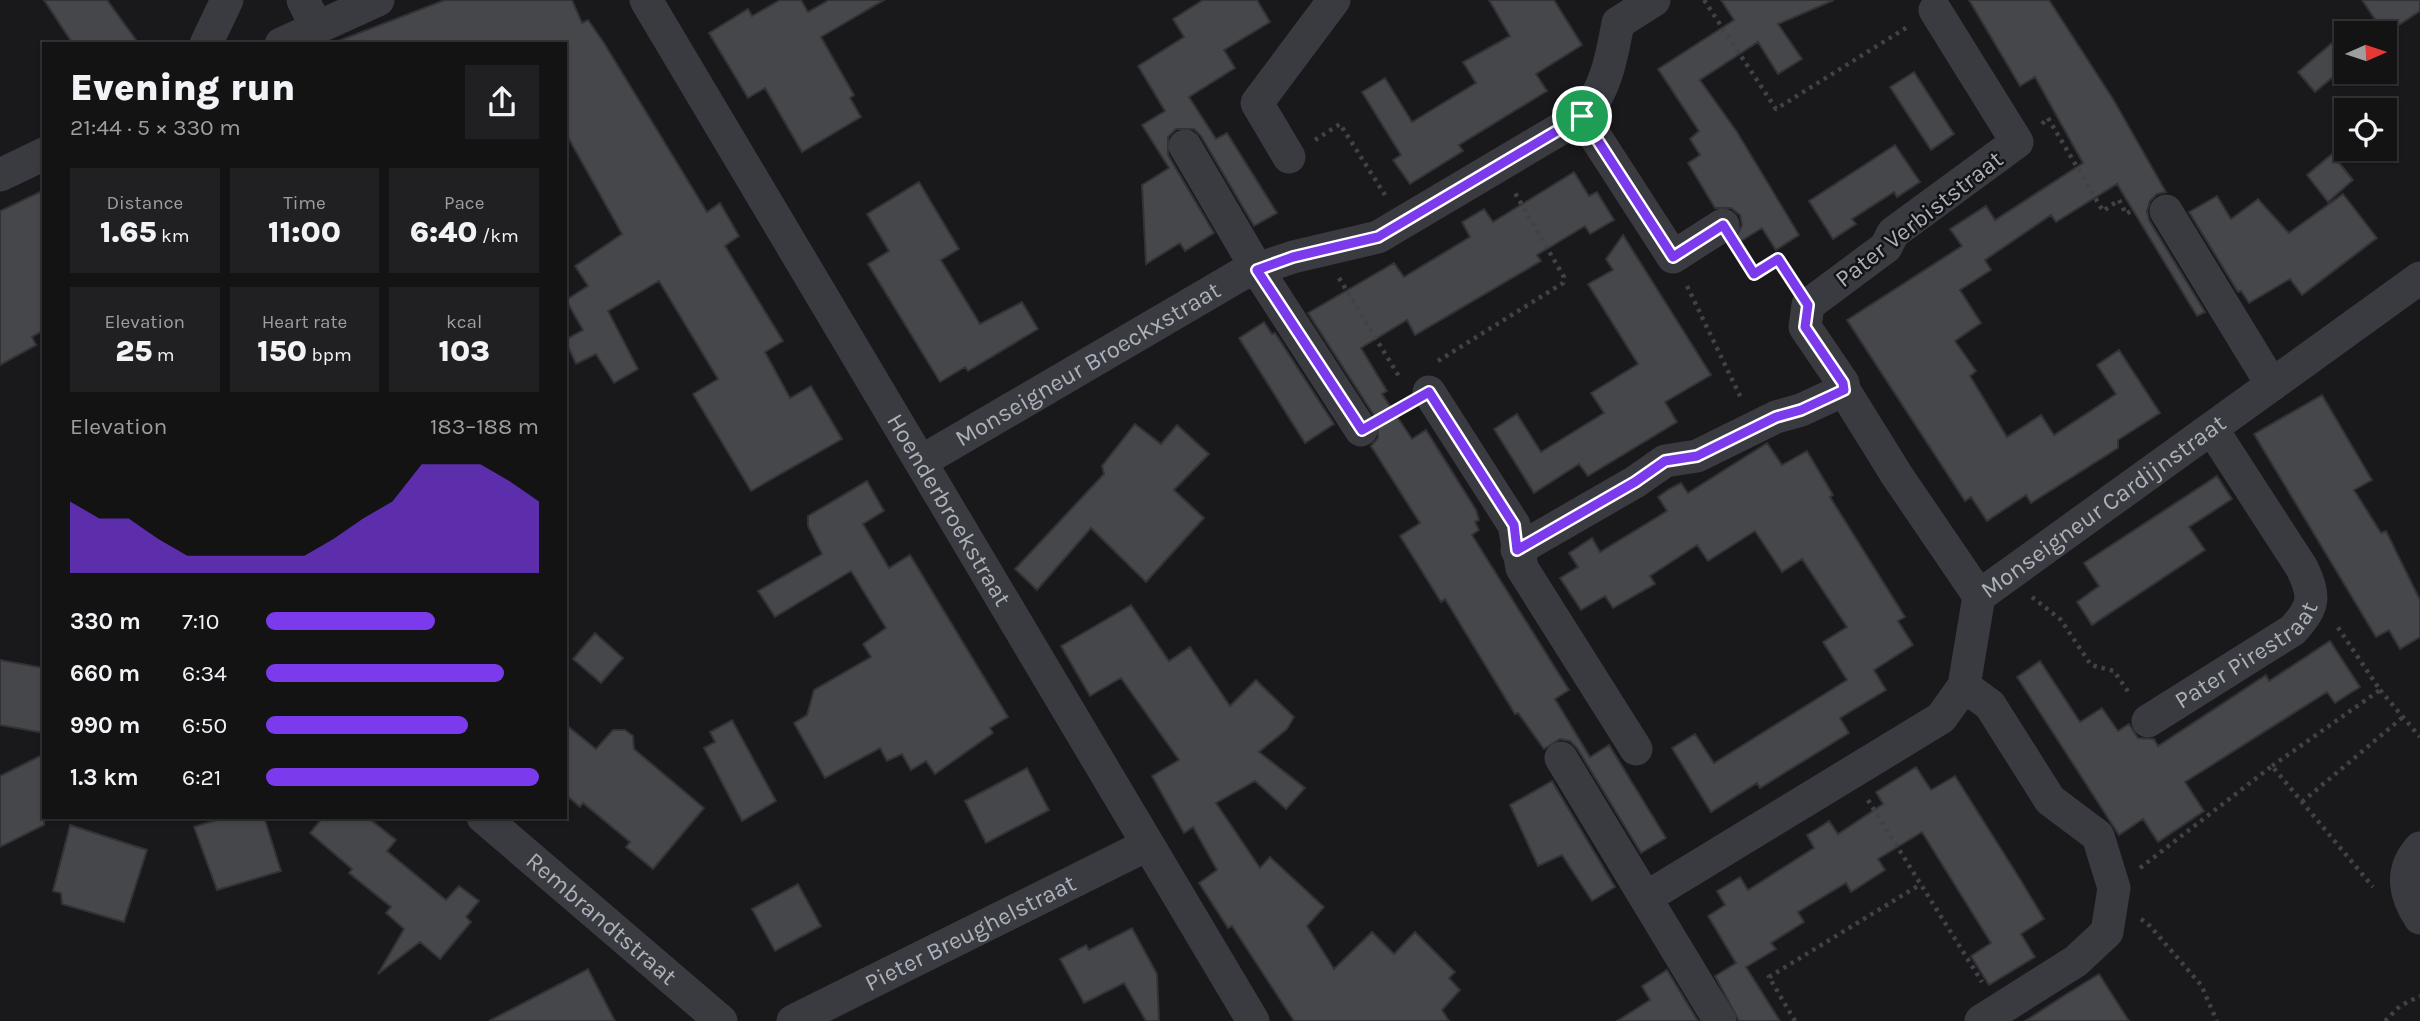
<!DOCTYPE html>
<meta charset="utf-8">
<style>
:root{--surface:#131314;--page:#202022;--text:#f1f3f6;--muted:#9d9ea0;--line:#323234;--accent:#7c3aed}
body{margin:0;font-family:Karla,sans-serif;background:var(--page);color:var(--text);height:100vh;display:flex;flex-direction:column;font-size:26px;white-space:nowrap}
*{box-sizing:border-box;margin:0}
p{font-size:23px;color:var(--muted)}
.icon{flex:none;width:38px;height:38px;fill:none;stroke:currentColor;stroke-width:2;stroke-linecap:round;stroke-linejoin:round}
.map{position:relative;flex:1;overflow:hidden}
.details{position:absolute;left:42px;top:42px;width:525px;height:777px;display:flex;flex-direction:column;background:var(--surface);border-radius:0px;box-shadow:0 2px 5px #0004,0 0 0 2px var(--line)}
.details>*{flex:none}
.needle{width:46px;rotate:87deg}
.tools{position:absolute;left:2334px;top:21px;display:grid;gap:14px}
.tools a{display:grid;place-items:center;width:63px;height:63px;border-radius:0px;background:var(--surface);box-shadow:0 2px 5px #0004,0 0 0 2px var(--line);font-size:35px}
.pin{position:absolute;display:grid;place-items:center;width:60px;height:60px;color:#fff;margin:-30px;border:4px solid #fff;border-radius:50%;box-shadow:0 2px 7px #0007}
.round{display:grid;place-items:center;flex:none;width:74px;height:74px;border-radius:0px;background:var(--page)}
.headline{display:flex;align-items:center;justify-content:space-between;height:119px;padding:0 28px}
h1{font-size:38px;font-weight:800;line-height:52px}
.figures{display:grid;grid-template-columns:repeat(3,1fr);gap:10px;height:119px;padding:7px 28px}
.figures div{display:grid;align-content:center;border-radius:0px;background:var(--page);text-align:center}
.figures b{font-size:30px;font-weight:800}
.figures small{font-size:19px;font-weight:400}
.figures p{font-size:19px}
.chart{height:196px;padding:14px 28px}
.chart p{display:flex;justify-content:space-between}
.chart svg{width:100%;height:126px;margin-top:7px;fill:var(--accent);opacity:.7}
ul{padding:0 28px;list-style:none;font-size:23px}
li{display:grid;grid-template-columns:112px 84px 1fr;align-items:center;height:52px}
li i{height:18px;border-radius:9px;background:var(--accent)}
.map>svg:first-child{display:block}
.building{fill:#45474b;stroke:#333337;stroke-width:2}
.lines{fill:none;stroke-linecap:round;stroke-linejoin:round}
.path{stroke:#404247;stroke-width:4.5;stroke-dasharray:3.5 5;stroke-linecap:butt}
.street{stroke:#3a3b40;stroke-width:33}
.route-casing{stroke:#fff;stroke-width:14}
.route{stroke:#7c3aed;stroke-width:9}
.labels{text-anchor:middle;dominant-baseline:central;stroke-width:5;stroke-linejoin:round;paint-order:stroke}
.street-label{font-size:24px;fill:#abb1bb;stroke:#141416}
</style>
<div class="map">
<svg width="2420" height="1021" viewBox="0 0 2420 1021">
<rect width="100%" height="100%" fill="#19191b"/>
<path class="building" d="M 44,0 L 107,0 L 139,44 L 73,44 Z
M 445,0 L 572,0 L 582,23 L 588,20 L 604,43 L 707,212 L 720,203 L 739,236 L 725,246 L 783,341 L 765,352 L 790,398 L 811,386 L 842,439 L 751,491 L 693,394 L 718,379 L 659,281 L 608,311 L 638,369 L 614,383 L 596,354 L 576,364 L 565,340 L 583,330 L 566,300 L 588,286 L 575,266 L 622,234 L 565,132 L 565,44 L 339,44 L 338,41 Z
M 780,0 L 801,0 L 808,12 L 829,0 L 884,0 L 821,37 L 854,95 L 850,98 L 861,117 L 802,152 L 765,88 L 748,98 L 709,33 L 748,9 L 752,16 Z
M 1203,0 L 1257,0 L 1270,22 L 1224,50 L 1235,68 L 1189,97 L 1216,139 L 1227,133 L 1277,213 L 1254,226 L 1201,136 L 1194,129 L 1176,129 L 1168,137 L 1168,155 L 1214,233 L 1185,251 L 1180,243 L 1146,264 L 1142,185 L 1169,168 L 1142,125 L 1165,111 L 1138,66 L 1184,37 L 1173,19 Z
M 1489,0 L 1554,0 L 1582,45 L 1536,74 L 1547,91 L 1459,145 L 1463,151 L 1410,184 L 1393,160 L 1401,155 L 1362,92 L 1385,78 L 1412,122 L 1476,83 L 1463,62 L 1510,36 Z
M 1721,0 L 1834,0 L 1778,24 L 1802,59 L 1778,74 L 1758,42 L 1700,80 L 1737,132 L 1799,235 L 1776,250 L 1762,228 L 1738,243 L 1735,239 L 1742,225 L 1740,215 L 1731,208 L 1715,208 L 1688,163 L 1700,155 L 1690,139 L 1699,131 L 1658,69 L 1734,20 Z
M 1969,0 L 2049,0 L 2113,99 L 2166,192 L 2157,194 L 2150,201 L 2147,211 L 2149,220 L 2205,312 L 2197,316 L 2117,184 L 2056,222 L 2051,215 L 1985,260 L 1991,270 L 1960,290 L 1981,323 L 1955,341 L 1976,371 L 1970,376 L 2007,437 L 2041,415 L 2054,435 L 2116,394 L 2097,365 L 2119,350 L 2160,413 L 2118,440 L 2118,448 L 2031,503 L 2026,495 L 1987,521 L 1971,497 L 1965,501 L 1847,320 L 1962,246 L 1950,229 L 1986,206 L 1995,220 L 2083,163 L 2035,77 L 2020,86 Z
M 2362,0 L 2420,0 L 2420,11 L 2385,34 Z
M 2332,43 L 2347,59 L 2347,65 L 2315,92 L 2298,72 Z
M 1914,72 L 1954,134 L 1931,150 L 1890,87 Z
M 1895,145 L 1920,182 L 1897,197 L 1894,192 L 1852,219 L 1856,224 L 1833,239 L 1809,201 Z
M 2332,154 L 2353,180 L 2328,202 L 2307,175 Z
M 1574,172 L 1589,196 L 1597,192 L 1614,220 L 1590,234 L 1585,226 L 1537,255 L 1541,261 L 1415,335 L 1407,320 L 1361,348 L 1387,391 L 1382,394 L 1412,439 L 1426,430 L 1476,510 L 1479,520 L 1475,522 L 1479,530 L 1472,535 L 1569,690 L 1555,699 L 1590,757 L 1609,745 L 1666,838 L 1641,853 L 1577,748 L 1570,741 L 1560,739 L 1544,749 L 1518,713 L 1515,714 L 1445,599 L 1441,602 L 1400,536 L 1420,523 L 1371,446 L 1378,438 L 1377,420 L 1308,313 L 1394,263 L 1404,277 L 1470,237 L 1462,222 L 1484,209 L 1493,222 Z
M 919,182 L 959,249 L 941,260 L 980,324 L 1022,302 L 1038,329 L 968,371 L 965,367 L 940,382 L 868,264 L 889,251 L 867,214 Z
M 44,190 L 44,330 L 32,337 L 36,345 L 0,365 L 0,211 Z
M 2343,194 L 2377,238 L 2302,295 L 2290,279 L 2249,303 L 2241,291 L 2238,292 L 2189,212 L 2217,196 L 2231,219 L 2258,199 L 2289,233 Z
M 1623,235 L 1711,375 L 1665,402 L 1677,422 L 1588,476 L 1579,464 L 1534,493 L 1494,429 L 1517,414 L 1541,452 L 1604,413 L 1591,393 L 1638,364 L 1588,284 L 1613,270 L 1606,259 Z
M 1264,322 L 1272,334 L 1275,333 L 1334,424 L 1305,443 L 1239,338 Z
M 2322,395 L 2372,480 L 2354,490 L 2381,533 L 2386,531 L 2420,600 L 2420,637 L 2400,649 L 2389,630 L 2376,637 L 2254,434 Z
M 1135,424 L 1161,444 L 1177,425 L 1209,454 L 1174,490 L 1204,518 L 1146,582 L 1091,528 L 1037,590 L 1015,569 L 1104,474 L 1102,466 Z
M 1767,443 L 1782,465 L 1807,451 L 1833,495 L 1830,497 L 1905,617 L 1898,621 L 1913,645 L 1874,670 L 1886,690 L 1840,718 L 1849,733 L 1760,788 L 1757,783 L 1711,812 L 1672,748 L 1695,734 L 1714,763 L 1847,680 L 1823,642 L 1847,627 L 1802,559 L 1782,572 L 1755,531 L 1708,561 L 1697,545 L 1650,576 L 1655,584 L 1613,608 L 1605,596 L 1581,610 L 1560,578 L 1578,567 L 1569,553 L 1592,538 L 1600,552 L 1667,511 L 1658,497 L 1669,489 L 1681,483 L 1688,493 Z
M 2217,476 L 2232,499 L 2189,527 L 2205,550 L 2092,625 L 2077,602 L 2099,586 L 2084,563 Z
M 867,481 L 884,511 L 863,524 L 889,568 L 910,555 L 1008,717 L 990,728 L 993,733 L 935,774 L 926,761 L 911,770 L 902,754 L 887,761 L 880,748 L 825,778 L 794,723 L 807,715 L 814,690 L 871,657 L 863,644 L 886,628 L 851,571 L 775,617 L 758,591 L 822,554 L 808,526 L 808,516 Z
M 1131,605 L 1169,661 L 1190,647 L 1230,706 L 1256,680 L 1294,717 L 1287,729 L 1259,752 L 1305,788 L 1286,809 L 1255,781 L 1216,803 L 1260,868 L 1270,857 L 1324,907 L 1307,926 L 1334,969 L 1372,932 L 1394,954 L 1415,932 L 1455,972 L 1449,978 L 1460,990 L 1442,1010 L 1449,1021 L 1294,1021 L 1232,926 L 1228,928 L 1199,883 L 1217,870 L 1193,827 L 1184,833 L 1152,776 L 1179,760 L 1121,678 L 1090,696 L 1061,646 Z
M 595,633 L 623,658 L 601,683 L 573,659 Z
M 2330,641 L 2360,687 L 2335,703 L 2327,692 L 2185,782 L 2204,811 L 2158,842 L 2143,819 L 2119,835 L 2017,677 L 2040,661 L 2080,722 L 2102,708 L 2118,731 L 2129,724 L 2138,738 L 2154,739 L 2158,746 L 2266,675 L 2269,681 Z
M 0,660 L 44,668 L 44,733 L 0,725 Z
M 732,720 L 776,801 L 742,821 L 704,748 L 715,742 L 710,732 Z
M 565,724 L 596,749 L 613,730 L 625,730 L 633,736 L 634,749 L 704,808 L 653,869 L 626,847 L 630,842 L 583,803 L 580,807 L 565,794 Z
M 44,754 L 44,825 L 0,847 L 0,776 Z
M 1916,767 L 1931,790 L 1955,776 L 2020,879 L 2044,919 L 2021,934 L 2035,957 L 1989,985 L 1971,956 L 1991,943 L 1922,832 L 1878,859 L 1885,870 L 1851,892 L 1846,883 L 1798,912 L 1804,922 L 1771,943 L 1776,949 L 1746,967 L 1780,1021 L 1739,1021 L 1715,976 L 1736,963 L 1708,916 L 1725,905 L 1717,891 L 1740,877 L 1748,890 L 1814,848 L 1807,835 L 1817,829 L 1829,821 L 1838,834 L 1883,804 L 1876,792 Z
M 1027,768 L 1049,810 L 986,843 L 965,801 Z
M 1552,781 L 1615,887 L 1592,901 L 1562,855 L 1538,866 L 1510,805 Z
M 226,817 L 264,817 L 281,871 L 217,890 L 194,827 Z
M 323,817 L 367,817 L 396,840 L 387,851 L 446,900 L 459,886 L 479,901 L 466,917 L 471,922 L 440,959 L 420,942 L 378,974 L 404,929 L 386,913 L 391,907 L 349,873 L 352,869 L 310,833 Z
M 70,825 L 147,850 L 124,922 L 62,904 L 61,893 L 53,891 Z
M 798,884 L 821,926 L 775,951 L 752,909 Z
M 1132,928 L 1157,974 L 1159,1021 L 1146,1021 L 1124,983 L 1084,1003 L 1060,959 L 1086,945 L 1089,950 Z
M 588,969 L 615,1021 L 489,1021 Z
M 1667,970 L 1698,1021 L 1617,1021 L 1650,1000 L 1642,986 Z
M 2099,974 L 2129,1021 L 2025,1021 L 2065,995 Z"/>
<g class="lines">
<path class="path" d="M 1704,0 L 1776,109 L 1909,26
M 2042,124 L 2048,118 L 2103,211 L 2119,200 L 2126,214 L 2133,210
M 1315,140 L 1340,124 L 1385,195
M 1741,253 L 1754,274 L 1778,259 L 1790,278
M 1339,278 L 1400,378
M 1687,286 L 1741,398
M 1438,361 L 1563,283 L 1564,277 L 1515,193
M 2032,597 L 2061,620 L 2091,665 L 2114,671 L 2129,693
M 2380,690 L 2420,737
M 2272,766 L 2380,690 L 2337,626
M 1868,800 L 1982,982
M 2302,802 L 2403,717
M 2140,868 L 2272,766 L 2373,887
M 2141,919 L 2150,926 L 2201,985 L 2217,1021
M 1795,1021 L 1769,977 L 1921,884
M 2385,1021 L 2400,1006 L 2420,996"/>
<g class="street">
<path d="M 303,0 L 317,28"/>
<path id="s1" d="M 646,0 L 1253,1021"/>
<path d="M 1935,10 L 2017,142 L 1893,233 L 1886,247 L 1808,305 L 1805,327 L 1843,383 L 1844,390 L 1896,474 L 1979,596"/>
<path d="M 206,44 L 227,0"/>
<path d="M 281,44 L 378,0"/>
<path d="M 1582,116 L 1673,257 L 1723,225"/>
<path d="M 1185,146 L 1257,269 L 1361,430"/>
<path d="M 1289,157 L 1257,103 L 1334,0"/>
<path d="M 0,175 L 44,154"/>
<path d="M 2166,211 L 2272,385"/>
<path d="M 1429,392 L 1514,525 L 1522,568 L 1636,749"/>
<path id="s2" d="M 922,461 L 1240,275 L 1293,257 L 1378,237 L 1582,116 C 1606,92 1612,55 1618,23 L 1654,0"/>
<path d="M 1517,550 L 1635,482 L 1665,461 L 1697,456 L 1776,417 L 1801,410 L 1844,390"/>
<path d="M 1964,686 L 1990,705 L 2050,800 L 2098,836 L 2114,888 L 2107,932 L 2076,961 L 1981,1021"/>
<path id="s3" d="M 2148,721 L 2293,630 C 2314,606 2316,598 2302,568 L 2212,429"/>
<path d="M 1561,758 L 1720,1021"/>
<path id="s4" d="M 483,817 L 721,1021"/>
<path d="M 2420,848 C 2400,870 2404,894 2420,918"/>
<path id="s5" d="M 1647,897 L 1941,718 L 1964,686 L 1979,596 L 2420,278"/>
<path id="s6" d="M 793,1021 L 1147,845"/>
</g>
</g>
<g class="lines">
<g class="route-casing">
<path id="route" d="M 1582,116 L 1673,257 L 1723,225 L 1754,274 L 1778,259 L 1808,305 L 1805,327 L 1843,383 L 1844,390 L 1801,410 L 1776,417 L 1697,456 L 1665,461 L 1635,482 L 1517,550 L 1514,525 L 1429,392 L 1362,430 L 1257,270 L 1293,257 L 1378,237 Z"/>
</g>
<use href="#route" class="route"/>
</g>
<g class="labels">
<g class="street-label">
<text transform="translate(1919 219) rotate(-38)">Pater Verbiststraat</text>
<text stroke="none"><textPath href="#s2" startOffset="192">Monseigneur Broeckxstraat</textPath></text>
<text stroke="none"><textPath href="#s5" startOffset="628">Monseigneur Cardijnstraat</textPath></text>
<text stroke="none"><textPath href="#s1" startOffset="593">Hoenderbroekstraat</textPath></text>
<text stroke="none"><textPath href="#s3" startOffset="119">Pater Pirestraat</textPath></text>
<text stroke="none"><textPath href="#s4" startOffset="156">Rembrandtstraat</textPath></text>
<text stroke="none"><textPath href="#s6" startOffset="198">Pieter Breughelstraat</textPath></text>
</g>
</g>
</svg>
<div class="tools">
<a><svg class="needle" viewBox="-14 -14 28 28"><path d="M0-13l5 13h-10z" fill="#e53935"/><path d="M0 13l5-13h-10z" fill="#9d9ea0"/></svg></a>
<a><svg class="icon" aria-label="locate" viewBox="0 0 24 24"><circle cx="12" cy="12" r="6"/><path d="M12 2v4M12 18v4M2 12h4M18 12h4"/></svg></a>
</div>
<div class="pin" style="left:1582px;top:116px;background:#1e9e55"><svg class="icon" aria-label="arrive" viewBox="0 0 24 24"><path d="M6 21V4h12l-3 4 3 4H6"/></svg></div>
<section class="details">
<div class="headline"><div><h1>Evening run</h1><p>21:44 · 5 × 330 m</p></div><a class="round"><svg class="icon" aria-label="share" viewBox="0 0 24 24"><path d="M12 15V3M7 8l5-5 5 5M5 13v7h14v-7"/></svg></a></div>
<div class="figures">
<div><p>Distance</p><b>1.65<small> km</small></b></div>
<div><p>Time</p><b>11:00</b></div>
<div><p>Pace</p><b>6:40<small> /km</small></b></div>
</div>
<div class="figures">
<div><p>Elevation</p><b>25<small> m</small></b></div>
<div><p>Heart rate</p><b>150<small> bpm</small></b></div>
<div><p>kcal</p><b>103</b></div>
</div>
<div class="chart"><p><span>Elevation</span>183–188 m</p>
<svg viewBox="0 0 160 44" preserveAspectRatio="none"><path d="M0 44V19L10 25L20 25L30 32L40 38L50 38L60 38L70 38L80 38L90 32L100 25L110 19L120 6L130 6L140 6L150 12L160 19V44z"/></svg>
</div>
<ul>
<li><b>330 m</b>7:10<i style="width:62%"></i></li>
<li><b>660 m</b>6:34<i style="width:87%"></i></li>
<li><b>990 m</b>6:50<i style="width:74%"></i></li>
<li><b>1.3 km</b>6:21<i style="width:100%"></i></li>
</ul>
</section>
</div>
